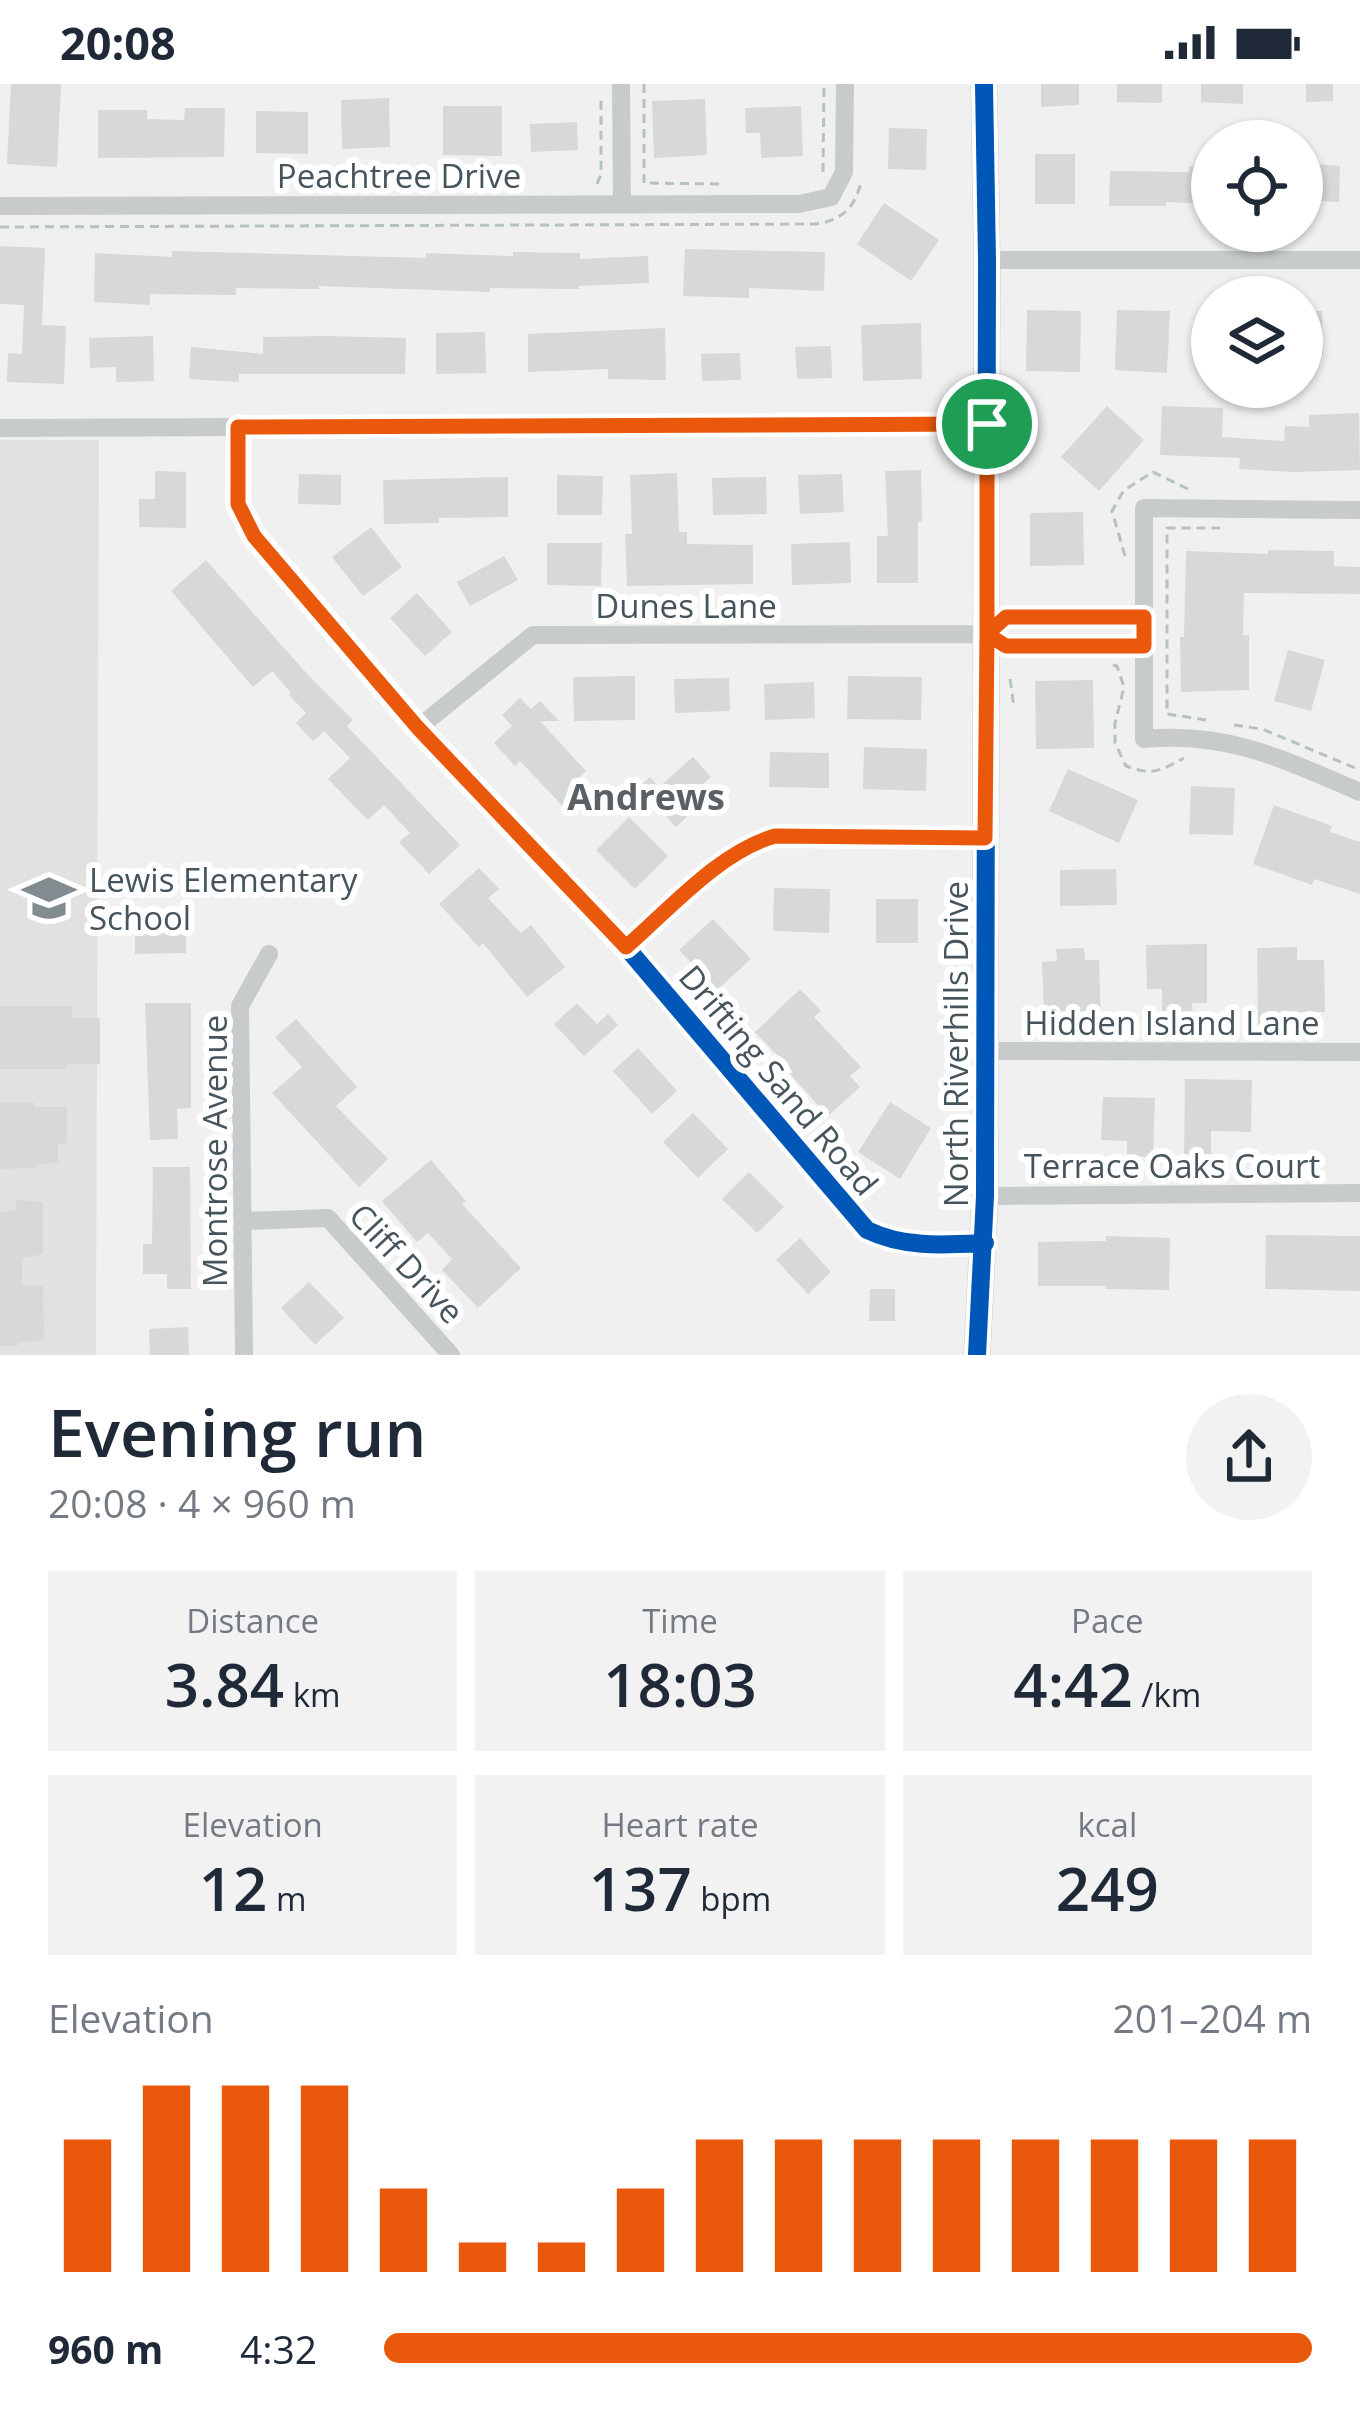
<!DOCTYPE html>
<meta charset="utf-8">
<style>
:root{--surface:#fff;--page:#f2f2f3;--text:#1f2937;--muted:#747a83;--accent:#ea580c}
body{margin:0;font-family:"Open Sans",sans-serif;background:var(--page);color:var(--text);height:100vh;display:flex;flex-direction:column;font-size:45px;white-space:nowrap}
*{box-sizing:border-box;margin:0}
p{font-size:39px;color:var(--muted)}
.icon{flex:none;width:66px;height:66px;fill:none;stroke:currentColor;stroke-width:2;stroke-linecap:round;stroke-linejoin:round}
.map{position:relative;height:1271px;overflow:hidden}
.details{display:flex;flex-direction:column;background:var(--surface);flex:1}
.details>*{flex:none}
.controls{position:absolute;left:1191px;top:36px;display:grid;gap:24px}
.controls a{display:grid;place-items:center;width:132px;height:132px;border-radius:50%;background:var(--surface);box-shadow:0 3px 9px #0004;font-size:60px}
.pin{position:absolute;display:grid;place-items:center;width:102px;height:102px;color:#fff;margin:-51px;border:6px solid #fff;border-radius:50%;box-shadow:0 3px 12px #0007}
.round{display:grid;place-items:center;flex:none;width:126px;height:126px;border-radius:63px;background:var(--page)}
.overview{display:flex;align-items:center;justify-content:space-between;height:204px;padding:0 48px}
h1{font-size:66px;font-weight:600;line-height:90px}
.stats{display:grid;grid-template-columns:repeat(3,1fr);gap:18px;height:204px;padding:12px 48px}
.stats div{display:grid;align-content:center;border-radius:0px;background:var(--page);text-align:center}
.stats b{font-size:60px;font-weight:600}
.stats small{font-size:33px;font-weight:400}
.stats p{font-size:33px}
.chart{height:336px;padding:24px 48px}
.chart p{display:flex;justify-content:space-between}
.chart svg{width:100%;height:216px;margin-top:12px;stroke:var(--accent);stroke-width:6}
ul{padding:0 48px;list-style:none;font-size:39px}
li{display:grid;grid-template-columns:192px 144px 1fr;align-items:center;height:90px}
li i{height:30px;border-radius:15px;background:var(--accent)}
.status{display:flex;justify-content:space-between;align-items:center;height:84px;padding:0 60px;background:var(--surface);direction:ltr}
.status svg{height:33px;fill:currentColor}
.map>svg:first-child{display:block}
.education{fill:#e2e1e2}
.building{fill:#d6d8d9}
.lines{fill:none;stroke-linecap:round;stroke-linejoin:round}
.path{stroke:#b6c3bd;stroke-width:3;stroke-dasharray:9 6;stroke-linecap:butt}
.street{stroke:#c7cbcc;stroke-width:18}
.secondary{stroke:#c8ccce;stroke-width:27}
.cycleway-casing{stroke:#fff;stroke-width:26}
.cycleway{stroke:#0057b8;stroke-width:18}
.route-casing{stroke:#fff;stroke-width:24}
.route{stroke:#ea580c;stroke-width:15}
.labels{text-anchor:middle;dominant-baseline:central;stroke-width:12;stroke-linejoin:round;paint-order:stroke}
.street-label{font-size:33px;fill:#46555d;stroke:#fff}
.poi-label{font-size:33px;fill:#46555d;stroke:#fff;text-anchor:start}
.neighbourhood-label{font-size:36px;font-weight:bold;fill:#5b6064;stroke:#fff}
</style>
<div class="status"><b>20:08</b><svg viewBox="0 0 49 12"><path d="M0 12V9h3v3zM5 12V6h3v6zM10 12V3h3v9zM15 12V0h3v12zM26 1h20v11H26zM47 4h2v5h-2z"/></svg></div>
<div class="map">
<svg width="1360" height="1271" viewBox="0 0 1360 1271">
<rect width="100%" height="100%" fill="#f0f0f0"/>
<path class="education" d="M 0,356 L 99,356 L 96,1271 L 0,1271 Z"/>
<path class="building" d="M 11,0 L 61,0 L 57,83 L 7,80 Z
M 1041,0 L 1079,0 L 1079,21 L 1041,23 Z
M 1117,0 L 1162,0 L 1162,19 L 1117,18 Z
M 1201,0 L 1243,0 L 1243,20 L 1201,18 Z
M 1306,0 L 1333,0 L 1333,17 L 1306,18 Z
M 389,14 L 390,63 L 342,65 L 341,16 Z
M 705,15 L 707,71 L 654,74 L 652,17 Z
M 443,22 L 502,22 L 502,72 L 443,71 Z
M 801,22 L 803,72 L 761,74 L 760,49 L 746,49 L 745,24 Z
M 185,24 L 225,24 L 224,73 L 98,74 L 98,26 L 147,26 L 147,35 L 184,36 Z
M 256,27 L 308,28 L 308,70 L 256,69 Z
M 577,38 L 578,66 L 531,68 L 530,40 Z
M 889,44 L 927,45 L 926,86 L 888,85 Z
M 1035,70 L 1075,70 L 1075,120 L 1035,120 Z
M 1302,79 L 1340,82 L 1339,118 L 1302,116 Z
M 1189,82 L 1212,83 L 1212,120 L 1166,118 L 1166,122 L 1109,122 L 1110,87 L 1189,88 Z
M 884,119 L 939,156 L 911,197 L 857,160 Z
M 0,162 L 45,164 L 42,241 L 66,242 L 64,300 L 7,298 L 8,269 L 22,270 L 24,221 L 0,220 Z
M 685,165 L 825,168 L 824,207 L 749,204 L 749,214 L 683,212 Z
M 172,167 L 426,174 L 426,169 L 513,172 L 513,168 L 580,169 L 580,175 L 648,172 L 649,199 L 579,202 L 579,205 L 490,204 L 490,208 L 319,202 L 319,205 L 236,204 L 236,211 L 150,210 L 150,221 L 94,218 L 95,169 L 172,173 Z
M 1027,226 L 1081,227 L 1080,288 L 1026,287 Z
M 1117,226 L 1170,227 L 1167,289 L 1115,286 Z
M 1198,227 L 1212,228 L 1212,286 L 1196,285 Z
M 1302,227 L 1322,227 L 1323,270 L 1302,270 Z
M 921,239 L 922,295 L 863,297 L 861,241 Z
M 665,244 L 666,296 L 608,295 L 608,285 L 528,288 L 528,250 Z
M 485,248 L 486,289 L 436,290 L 436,249 Z
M 153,252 L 154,297 L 116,298 L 116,283 L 90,284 L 89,254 Z
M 325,252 L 406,254 L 405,290 L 239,290 L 239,298 L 189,295 L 191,263 L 263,270 L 263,253 Z
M 831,262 L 832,294 L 797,295 L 795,263 Z
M 740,269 L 741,296 L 702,297 L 701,270 Z
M 1107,322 L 1144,356 L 1099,407 L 1061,373 Z
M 1162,322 L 1223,324 L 1222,353 L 1284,357 L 1285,342 L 1309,343 L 1309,331 L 1359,329 L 1360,386 L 1295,388 L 1239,385 L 1240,374 L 1160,371 Z
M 921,386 L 922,438 L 918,438 L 918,499 L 877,499 L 877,452 L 888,452 L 885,387 Z
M 155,387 L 186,388 L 186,444 L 139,443 L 139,415 L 155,415 Z
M 677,389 L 679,448 L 687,448 L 687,460 L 753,461 L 753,500 L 627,502 L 625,450 L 632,450 L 630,391 Z
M 299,390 L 341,391 L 341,421 L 298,420 Z
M 842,390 L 844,428 L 800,430 L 798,391 Z
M 557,391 L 603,392 L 602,431 L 557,431 Z
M 508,393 L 508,433 L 439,434 L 439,439 L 384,440 L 383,396 Z
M 766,393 L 767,430 L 713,431 L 712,394 Z
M 1083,428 L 1084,481 L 1030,482 L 1030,429 Z
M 371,443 L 402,483 L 363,512 L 332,473 Z
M 850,458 L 851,499 L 792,501 L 791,460 Z
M 547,459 L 602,459 L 601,502 L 547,501 Z
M 1268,466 L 1334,467 L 1334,482 L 1360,483 L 1360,510 L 1244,509 L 1243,551 L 1249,551 L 1249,606 L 1181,608 L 1180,553 L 1184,553 L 1186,467 L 1268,470 Z
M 504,472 L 518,496 L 470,522 L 457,498 Z
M 206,476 L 309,592 L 353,636 L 347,642 L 460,761 L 429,790 L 399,758 L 410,749 L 384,721 L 368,736 L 328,695 L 350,674 L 324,647 L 313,657 L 296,639 L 306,629 L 289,611 L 291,609 L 272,587 L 253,603 L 171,507 Z
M 417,509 L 452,548 L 425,572 L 390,534 Z
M 1288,566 L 1325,576 L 1311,627 L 1274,617 Z
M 635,592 L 635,636 L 574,637 L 573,593 Z
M 848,592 L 922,593 L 921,636 L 847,635 Z
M 729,594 L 730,627 L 675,629 L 674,595 Z
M 1093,596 L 1094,664 L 1036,665 L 1035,597 Z
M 814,598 L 815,634 L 765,636 L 764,600 Z
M 520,614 L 531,625 L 540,617 L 559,637 L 540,637 L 586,687 L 576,696 L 594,715 L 573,733 L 520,677 L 515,682 L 494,659 L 512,642 L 502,631 Z
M 864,663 L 927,665 L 926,707 L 863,705 Z
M 770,668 L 829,669 L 829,704 L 769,703 Z
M 693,673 L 711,693 L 677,723 L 687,733 L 676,743 L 639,703 L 650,693 L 659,703 Z
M 1068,685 L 1138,716 L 1119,759 L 1049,727 Z
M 1191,702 L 1235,704 L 1233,751 L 1189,750 Z
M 1274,721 L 1332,742 L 1330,748 L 1360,758 L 1360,810 L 1314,795 L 1312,801 L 1253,780 Z
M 629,733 L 668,772 L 635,805 L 596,766 Z
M 479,784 L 499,805 L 488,814 L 521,849 L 531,841 L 565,883 L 527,913 L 483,859 L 479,863 L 439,820 Z
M 1116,785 L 1117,821 L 1060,822 L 1060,786 Z
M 774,804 L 830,805 L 829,849 L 773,847 Z
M 876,815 L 918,815 L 918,859 L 876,859 Z
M 713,835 L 751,875 L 717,906 L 679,866 Z
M 186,838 L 186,869 L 135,870 L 135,839 Z
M 1207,860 L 1207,919 L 1192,919 L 1193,934 L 1162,934 L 1162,905 L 1147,905 L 1146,861 Z
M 1297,863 L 1297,876 L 1324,876 L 1325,928 L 1284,928 L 1285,941 L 1258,941 L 1257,864 Z
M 1084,864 L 1085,876 L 1099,876 L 1101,939 L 1073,940 L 1072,928 L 1044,929 L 1042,878 L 1057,877 L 1056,865 Z
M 800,905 L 821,927 L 814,933 L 861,983 L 850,992 L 860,1003 L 828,1032 L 790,990 L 793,988 L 755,948 Z
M 145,919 L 191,919 L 191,1024 L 177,1025 L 178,1055 L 150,1056 Z
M 577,919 L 597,940 L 608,930 L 618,941 L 584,972 L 554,940 Z
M 0,922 L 72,922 L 72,934 L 100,934 L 100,980 L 66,980 L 66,985 L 0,985 Z
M 296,935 L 357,1003 L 336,1022 L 388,1075 L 359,1103 L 272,1009 L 302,983 L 275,953 Z
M 638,964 L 677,1007 L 652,1030 L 613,987 Z
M 1185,995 L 1252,996 L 1251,1048 L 1211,1047 L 1211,1073 L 1184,1073 Z
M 1103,1013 L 1155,1014 L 1153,1073 L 1127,1072 L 1127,1057 L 1101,1056 Z
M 34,1018 L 34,1023 L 67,1023 L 67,1059 L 58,1060 L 58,1079 L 35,1080 L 35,1084 L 0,1085 L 0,1019 Z
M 890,1018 L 931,1044 L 900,1095 L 858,1068 Z
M 693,1029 L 728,1065 L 698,1094 L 663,1058 Z
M 431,1076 L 466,1117 L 462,1120 L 521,1184 L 478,1224 L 442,1186 L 452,1175 L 428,1149 L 417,1158 L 382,1117 Z
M 153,1083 L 190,1083 L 191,1205 L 167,1205 L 167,1190 L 143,1190 L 143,1160 L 152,1160 Z
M 749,1088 L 784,1123 L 757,1149 L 722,1115 Z
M 16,1116 L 43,1118 L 43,1170 L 22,1174 L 22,1201 L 43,1202 L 44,1256 L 18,1259 L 18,1262 L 0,1262 L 0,1128 L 16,1126 Z
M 1266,1151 L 1360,1152 L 1360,1207 L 1265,1205 Z
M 1106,1152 L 1170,1154 L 1169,1206 L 1106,1205 L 1106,1202 L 1038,1202 L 1038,1158 L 1106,1157 Z
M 800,1154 L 831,1188 L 808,1210 L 776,1176 Z
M 309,1198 L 344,1234 L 315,1261 L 281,1224 Z
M 870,1205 L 895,1205 L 895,1237 L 869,1237 Z
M 188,1243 L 189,1271 L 150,1271 L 149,1245 Z"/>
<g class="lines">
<path class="path" d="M 644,0 L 644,99 L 723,100
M 823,88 L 824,0
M 597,100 L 601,90 L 601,14
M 0,143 L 815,140 C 841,137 855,124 861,98
M 1125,472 L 1112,427 L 1124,406 L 1153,388 L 1190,406
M 1113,581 L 1117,582 L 1124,603 L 1115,639 L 1115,659 L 1126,682 C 1153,692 1159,687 1184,674
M 1010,595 L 1014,623
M 1206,636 L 1167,630 L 1167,444 L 1220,444
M 1234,641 L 1262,645 L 1360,686"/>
<path class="street" d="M 621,0 L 622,120
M 0,122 L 799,120 L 831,113 L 844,88 L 845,0
M 987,176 L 1360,176
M 239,343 L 238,420 L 254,452 L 418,644 L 626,863 L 867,1146 C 904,1164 944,1161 985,1159
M 0,344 L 987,340
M 1360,426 L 1144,424 L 1144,655 C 1228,647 1285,676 1360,708
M 987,550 L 1006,533 L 1144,533
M 418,644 L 533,551 L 987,550 L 1006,562 L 1144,562
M 626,863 C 670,825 719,768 775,752 L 985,755
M 985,967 L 1360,968
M 985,1112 L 1360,1109
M 244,1137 L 328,1134 L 451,1271
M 244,1271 L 240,922 L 269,870"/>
<path class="secondary" d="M 977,1271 L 985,1112 L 987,176 L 984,0"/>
<g class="cycleway-casing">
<path id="cycleway" d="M 239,343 L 238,420 L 254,452 L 418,644 L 626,863 L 867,1146 C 904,1164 944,1161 985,1159
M 977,1271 L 985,1112 L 987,176 L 984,0"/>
</g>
<use href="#cycleway" class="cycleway"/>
</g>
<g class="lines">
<g class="route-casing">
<path id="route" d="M 987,340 L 238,343 L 238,420 L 254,452 L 418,644 L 626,863 C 670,825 719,768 775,752 L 985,754 L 987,550 L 1006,562 L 1144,562 L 1144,533 L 1006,533 L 987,550 L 987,340"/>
</g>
<use href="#route" class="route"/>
</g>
<defs>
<g id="school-bare" transform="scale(4.14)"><path d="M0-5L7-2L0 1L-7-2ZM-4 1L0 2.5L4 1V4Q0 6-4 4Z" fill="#828b90" stroke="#fff" stroke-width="2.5" paint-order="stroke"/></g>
</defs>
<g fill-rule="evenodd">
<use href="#school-bare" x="49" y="814"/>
</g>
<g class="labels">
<g class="street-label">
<text x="399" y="91">Peachtree Drive</text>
<text x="686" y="521">Dunes Lane</text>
<text x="1172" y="938">Hidden Island Lane</text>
<text transform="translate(955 960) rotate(-90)">North Riverhills Drive</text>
<text transform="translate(779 996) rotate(50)">Drifting Sand Road</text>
<text transform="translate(214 1067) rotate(-90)">Montrose Avenue</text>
<text x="1172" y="1081">Terrace Oaks Court</text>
<text transform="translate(407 1179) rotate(47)">Cliff Drive</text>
</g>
<g class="poi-label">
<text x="89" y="795">Lewis Elementary<tspan x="89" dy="38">School</tspan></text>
</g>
<g class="neighbourhood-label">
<text x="646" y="712">Andrews</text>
</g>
</g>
</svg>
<div class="controls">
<a><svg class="icon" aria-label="locate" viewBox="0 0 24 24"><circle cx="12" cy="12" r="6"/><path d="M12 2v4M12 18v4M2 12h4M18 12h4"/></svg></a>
<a><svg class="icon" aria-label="layers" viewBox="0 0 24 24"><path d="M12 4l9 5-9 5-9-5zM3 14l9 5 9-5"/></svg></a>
</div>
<div class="pin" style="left:987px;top:340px;background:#1e9e55"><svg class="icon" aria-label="arrive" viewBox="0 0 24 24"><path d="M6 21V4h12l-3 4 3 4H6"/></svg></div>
</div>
<section class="details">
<div class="overview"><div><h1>Evening run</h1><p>20:08 · 4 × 960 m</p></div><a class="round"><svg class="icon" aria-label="share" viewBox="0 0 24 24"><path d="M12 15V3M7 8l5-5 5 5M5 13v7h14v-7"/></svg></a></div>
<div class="stats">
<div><p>Distance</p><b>3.84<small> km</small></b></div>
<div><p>Time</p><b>18:03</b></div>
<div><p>Pace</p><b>4:42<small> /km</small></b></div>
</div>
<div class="stats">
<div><p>Elevation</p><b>12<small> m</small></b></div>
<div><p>Heart rate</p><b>137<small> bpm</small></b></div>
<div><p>kcal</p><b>249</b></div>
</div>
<div class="chart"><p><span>Elevation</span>201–204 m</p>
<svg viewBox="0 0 160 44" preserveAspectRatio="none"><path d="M5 44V17M15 44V6M25 44V6M35 44V6M45 44V27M55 44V38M65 44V38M75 44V27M85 44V17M95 44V17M105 44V17M115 44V17M125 44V17M135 44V17M145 44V17M155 44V17"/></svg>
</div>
<ul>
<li><b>960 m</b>4:32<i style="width:100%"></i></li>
</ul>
</section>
